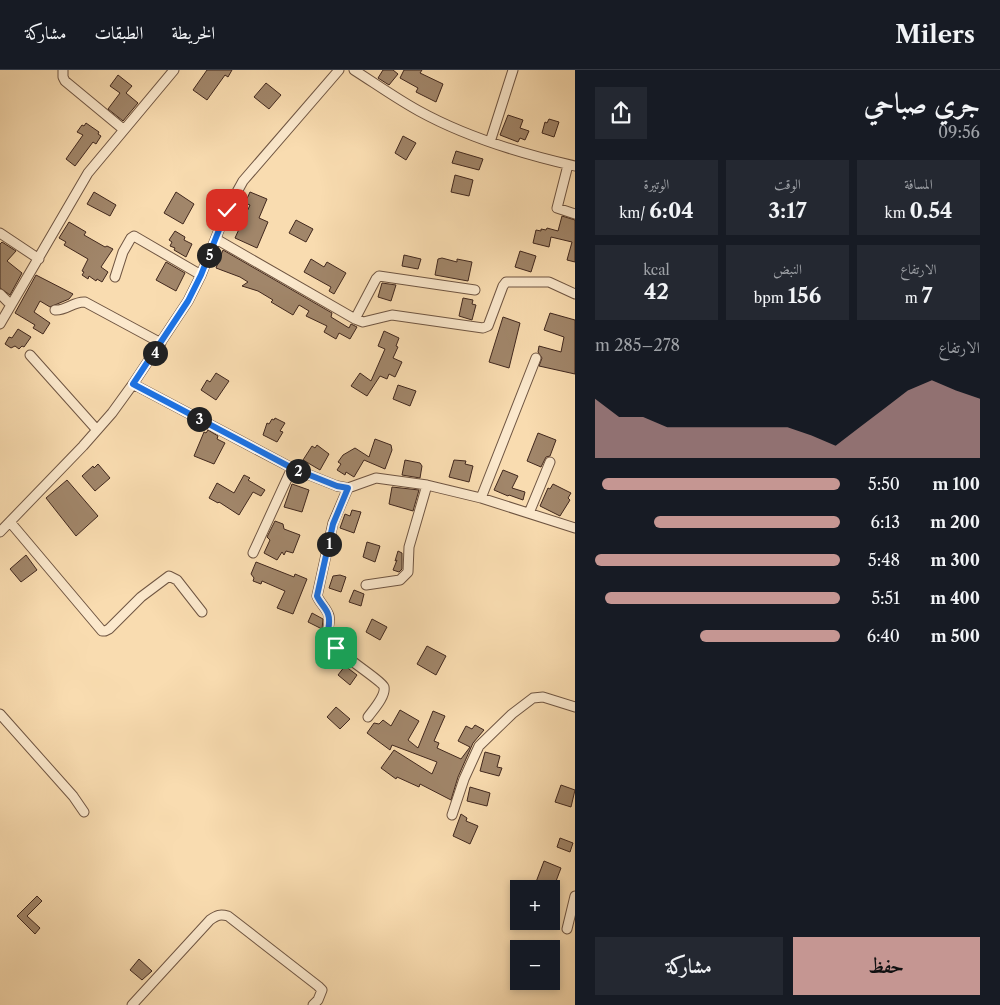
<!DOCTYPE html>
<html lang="ar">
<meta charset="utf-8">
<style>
:root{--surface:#171b24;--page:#242831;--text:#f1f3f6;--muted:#9ea1a6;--line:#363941;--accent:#c59692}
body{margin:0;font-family:"Libre Caslon Text",Amiri,serif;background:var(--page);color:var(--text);direction:rtl;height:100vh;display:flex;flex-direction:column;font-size:19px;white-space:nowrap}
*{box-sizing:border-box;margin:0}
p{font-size:16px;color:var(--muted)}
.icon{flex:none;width:28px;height:28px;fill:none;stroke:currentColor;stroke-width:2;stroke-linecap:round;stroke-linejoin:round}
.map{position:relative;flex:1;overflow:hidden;direction:ltr}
.sheet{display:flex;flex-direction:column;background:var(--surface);width:425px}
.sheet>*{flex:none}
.fabs{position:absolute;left:510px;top:810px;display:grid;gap:10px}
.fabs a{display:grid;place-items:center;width:50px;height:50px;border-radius:0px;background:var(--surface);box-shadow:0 2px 8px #0003;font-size:25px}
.pin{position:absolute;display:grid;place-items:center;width:42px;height:42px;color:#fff;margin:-21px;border-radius:10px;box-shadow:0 2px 8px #0006}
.km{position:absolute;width:25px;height:25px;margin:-12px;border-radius:50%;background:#222;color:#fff;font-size:14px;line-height:25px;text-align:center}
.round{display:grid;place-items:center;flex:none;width:52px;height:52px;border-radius:0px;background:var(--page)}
.summary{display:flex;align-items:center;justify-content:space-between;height:85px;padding:0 20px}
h1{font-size:28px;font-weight:700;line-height:38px}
.metrics{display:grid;grid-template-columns:repeat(3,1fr);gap:8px;height:85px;padding:5px 20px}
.metrics div{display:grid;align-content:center;border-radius:0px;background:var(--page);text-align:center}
.metrics b{font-size:21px;font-weight:700}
.metrics small{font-size:14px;font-weight:400}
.metrics p{font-size:14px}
.chart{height:140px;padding:10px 20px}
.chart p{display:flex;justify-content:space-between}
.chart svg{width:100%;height:90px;margin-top:5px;fill:var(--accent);opacity:.7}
.action{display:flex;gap:10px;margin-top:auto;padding:10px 20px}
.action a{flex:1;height:58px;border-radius:0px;background:var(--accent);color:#111;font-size:20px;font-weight:700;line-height:58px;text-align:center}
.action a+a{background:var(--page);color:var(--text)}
ul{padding:0 20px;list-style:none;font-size:16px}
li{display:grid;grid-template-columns:80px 60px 1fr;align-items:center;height:38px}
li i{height:12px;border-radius:6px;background:var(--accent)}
header{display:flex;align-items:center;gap:30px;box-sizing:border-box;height:70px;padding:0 25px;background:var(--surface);border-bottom:1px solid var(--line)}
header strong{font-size:24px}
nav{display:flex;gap:28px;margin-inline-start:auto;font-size:18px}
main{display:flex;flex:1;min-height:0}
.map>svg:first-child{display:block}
.building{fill:#a1866a;stroke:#41281e}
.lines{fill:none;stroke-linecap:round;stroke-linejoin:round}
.street-casing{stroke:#6f5542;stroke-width:11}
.street{stroke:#fbe8cc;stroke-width:9}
.route-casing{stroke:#fff;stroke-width:10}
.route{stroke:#1a73e8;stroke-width:6}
</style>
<header>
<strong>Milers</strong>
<nav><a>الخريطة</a><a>الطبقات</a><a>مشاركة</a></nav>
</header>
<main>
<section class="sheet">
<div class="summary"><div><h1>جري صباحي</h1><p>09:56</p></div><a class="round"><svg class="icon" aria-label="share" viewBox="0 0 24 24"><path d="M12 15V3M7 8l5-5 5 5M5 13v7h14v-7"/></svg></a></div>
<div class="metrics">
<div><p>المسافة</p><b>0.54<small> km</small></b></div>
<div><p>الوقت</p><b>3:17</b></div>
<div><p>الوتيرة</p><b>6:04<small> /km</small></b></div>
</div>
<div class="metrics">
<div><p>الارتفاع</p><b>7<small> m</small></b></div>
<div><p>النبض</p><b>156<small> bpm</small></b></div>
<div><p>kcal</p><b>42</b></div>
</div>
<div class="chart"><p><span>الارتفاع</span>278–285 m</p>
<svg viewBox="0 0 160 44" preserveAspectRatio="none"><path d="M0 44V15L10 24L20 24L30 29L40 29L50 29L60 29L70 29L80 29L90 33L100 38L110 29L120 20L130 11L140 6L150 11L160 15V44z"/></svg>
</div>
<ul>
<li><b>100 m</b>5:50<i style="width:97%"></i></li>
<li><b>200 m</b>6:13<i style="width:76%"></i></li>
<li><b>300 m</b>5:48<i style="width:100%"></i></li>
<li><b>400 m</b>5:51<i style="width:96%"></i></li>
<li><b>500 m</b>6:40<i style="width:57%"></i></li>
</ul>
<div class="action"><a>حفظ</a><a>مشاركة</a></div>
</section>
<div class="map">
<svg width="575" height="935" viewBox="0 0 575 935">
<rect width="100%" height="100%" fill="#f9dcb0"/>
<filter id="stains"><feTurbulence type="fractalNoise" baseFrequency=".004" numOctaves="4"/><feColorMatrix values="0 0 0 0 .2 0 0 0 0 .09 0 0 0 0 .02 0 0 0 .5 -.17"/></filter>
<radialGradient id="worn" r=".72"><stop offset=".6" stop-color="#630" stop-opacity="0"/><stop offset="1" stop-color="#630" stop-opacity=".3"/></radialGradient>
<path class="building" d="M 207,0 L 232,0 L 228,7 L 225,5 L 207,30 L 193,20 Z
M 383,0 L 393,0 L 398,4 L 389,15 L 378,8 Z
M 404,0 L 422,0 L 420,3 L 443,14 L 436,32 L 416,22 L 418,18 L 400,8 Z
M 118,5 L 132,16 L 126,23 L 138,33 L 123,51 L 108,39 L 120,23 L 110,16 Z
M 266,13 L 281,25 L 269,39 L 254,27 Z
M 508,45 L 523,50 L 520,58 L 529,61 L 525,70 L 520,68 L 518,72 L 500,65 Z
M 549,49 L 559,52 L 554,67 L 542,63 L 545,52 L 547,53 Z
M 86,53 L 99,62 L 98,64 L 101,66 L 96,74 L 93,72 L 75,96 L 66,89 L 83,65 L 77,62 L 82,55 L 84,56 Z
M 403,66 L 416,73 L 406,90 L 395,83 Z
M 456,81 L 483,89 L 479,100 L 452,93 Z
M 455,105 L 473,110 L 469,126 L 451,122 Z
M 94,122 L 116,135 L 110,146 L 87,134 Z
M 176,122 L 194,134 L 183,154 L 164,143 Z
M 250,122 L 267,129 L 259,148 L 268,152 L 257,178 L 235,168 L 250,135 L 245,133 Z
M 562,146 L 575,150 L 575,192 L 567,190 L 572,172 L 551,167 L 549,177 L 533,173 L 536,160 L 541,161 L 541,159 L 546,160 L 547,158 L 558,161 Z
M 296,150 L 313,159 L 306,172 L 289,163 Z
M 69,152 L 86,162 L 84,165 L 105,177 L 107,176 L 113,179 L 101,197 L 108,202 L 102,212 L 97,209 L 96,211 L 89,206 L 88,209 L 82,205 L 84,202 L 82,201 L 88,189 L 64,175 L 66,172 L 59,168 Z
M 175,161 L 185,167 L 184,170 L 192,174 L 186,187 L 174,180 L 175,178 L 170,176 L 172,172 L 169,170 Z
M 2,172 L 16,181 L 7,191 L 22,203 L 10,225 L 0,218 L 0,174 Z
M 223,180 L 332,243 L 331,247 L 349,258 L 351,254 L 357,257 L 350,269 L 339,263 L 336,269 L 324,262 L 327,256 L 306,246 L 309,241 L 299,235 L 293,245 L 271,232 L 273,230 L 258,221 L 242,216 L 248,212 L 240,207 L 216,198 Z
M 520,181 L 536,186 L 531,202 L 515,197 Z
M 404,185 L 421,189 L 418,199 L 402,196 Z
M 442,188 L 457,192 L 457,189 L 472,192 L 468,211 L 435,205 L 438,189 Z
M 311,189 L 324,197 L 327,192 L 346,203 L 334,224 L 329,221 L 331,217 L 304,202 Z
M 166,192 L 185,203 L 176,221 L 156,210 Z
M 36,205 L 73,224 L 69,229 L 50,237 L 40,231 L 34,242 L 50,253 L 43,264 L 33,258 L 35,255 L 15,243 Z
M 382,213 L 396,215 L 391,231 L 378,227 Z
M 463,228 L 473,230 L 472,234 L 476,235 L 472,250 L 459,246 Z
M 550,243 L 575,250 L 575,304 L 539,296 L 542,288 L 538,282 L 539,276 L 561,282 L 564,267 L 544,260 Z
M 503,247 L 520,253 L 509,298 L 489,292 Z
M 18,259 L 31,267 L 24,277 L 22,276 L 19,279 L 15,276 L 11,278 L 5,274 L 9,267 L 12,268 Z
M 384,261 L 399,268 L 396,276 L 398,277 L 393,288 L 402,292 L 395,307 L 389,304 L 387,309 L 380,306 L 367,326 L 351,316 L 360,303 L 371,311 L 385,279 L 378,276 Z
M 216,303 L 229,311 L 216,330 L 201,320 L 207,310 L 210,312 Z
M 398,315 L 416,321 L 410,336 L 393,329 Z
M 275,348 L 285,353 L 280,361 L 283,362 L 277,372 L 263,365 L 267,353 L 269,354 L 272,349 L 274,350 Z
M 208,360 L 218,366 L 217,369 L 225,373 L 214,394 L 194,386 L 204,362 L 206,363 Z
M 538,363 L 556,370 L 550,386 L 546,387 L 541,397 L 527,391 Z
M 375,369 L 391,375 L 392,380 L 385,399 L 364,390 L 354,407 L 346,402 L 345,405 L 337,400 L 341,394 L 338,392 L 343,385 L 355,378 L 369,387 Z
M 317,375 L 329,384 L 320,400 L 303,390 L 312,376 L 315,378 Z
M 405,390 L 420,393 L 422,396 L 420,408 L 402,405 Z
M 454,390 L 466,391 L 465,394 L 473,396 L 469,412 L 449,407 Z
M 98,394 L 110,408 L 95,421 L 82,406 L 93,396 L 94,398 Z
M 503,400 L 518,406 L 512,418 L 525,422 L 523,430 L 509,425 L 508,426 L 494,420 Z
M 244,405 L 250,408 L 248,410 L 265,420 L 261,426 L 253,422 L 239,445 L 219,432 L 218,433 L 209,428 L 217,413 L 234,423 Z
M 67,410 L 98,446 L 76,466 L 46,428 Z
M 292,414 L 309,420 L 302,442 L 284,437 Z
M 553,414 L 571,423 L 568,428 L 570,430 L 560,446 L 540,436 L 548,418 L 550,419 Z
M 392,417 L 419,420 L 413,441 L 389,434 Z
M 352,440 L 361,442 L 354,463 L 340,458 L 345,444 L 350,446 Z
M 275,451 L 283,454 L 284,459 L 300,465 L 293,483 L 286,481 L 284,485 L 282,482 L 277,490 L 264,483 L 270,470 L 267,467 Z
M 367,472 L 380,476 L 375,492 L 363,487 Z
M 398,481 L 402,483 L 402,499 L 399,502 L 393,500 L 397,490 L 395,491 Z
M 26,485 L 37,500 L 21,512 L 10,499 Z
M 256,492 L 294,507 L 295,504 L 307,509 L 293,544 L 277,538 L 285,521 L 262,511 L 261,514 L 253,511 L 254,508 L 251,504 Z
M 340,505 L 346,507 L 341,522 L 329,518 L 333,506 Z
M 354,520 L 364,524 L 361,536 L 349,532 Z
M 312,543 L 323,549 L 322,559 L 308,552 Z
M 372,549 L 387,557 L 380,570 L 366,562 Z
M 427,576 L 446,586 L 436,605 L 417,594 Z
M 345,596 L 357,605 L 350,615 L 338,605 Z
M 336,637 L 350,649 L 340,659 L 327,647 Z
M 400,640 L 419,651 L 408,670 L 418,678 L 433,641 L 445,646 L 434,671 L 439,673 L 437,678 L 461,689 L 470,677 L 458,671 L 466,656 L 472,659 L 475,655 L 484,660 L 473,673 L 458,707 L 451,730 L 420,714 L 419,717 L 397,707 L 396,709 L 381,698 L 394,680 L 432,704 L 437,692 L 392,675 L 390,680 L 367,663 L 374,653 L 379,654 L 383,650 L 391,656 Z
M 485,682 L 500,686 L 497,697 L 502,698 L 499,706 L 480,701 Z
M 561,715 L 575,720 L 571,737 L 555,732 Z
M 470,717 L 490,723 L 487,736 L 467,731 Z
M 461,744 L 467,748 L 466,751 L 478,756 L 470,774 L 453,766 Z
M 560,768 L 573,773 L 570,782 L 557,777 Z
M 544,791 L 561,798 L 553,819 L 536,812 Z
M 37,826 L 42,831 L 27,846 L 40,858 L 35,864 L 17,846 Z
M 139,889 L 152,901 L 142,910 L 130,900 Z"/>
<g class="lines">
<g class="street-casing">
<path id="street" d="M 63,0 L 63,7 L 65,11 L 123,59
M 354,0 C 376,14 397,29 419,41 C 468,68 522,84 575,96
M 490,72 L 513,0
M 568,95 L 557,138 L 575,144
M 0,163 L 39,189
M 216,169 L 355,249 L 376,209 L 379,206 L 475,220
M 115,207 L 123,182 L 131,168 L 134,166 L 201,205
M 0,224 L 11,235
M 55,240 C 66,241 74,231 85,232 L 161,273
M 355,249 L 363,252 L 392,245 L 483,258 L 488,256 L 503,216 L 506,212 L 549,212 L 575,224
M 0,254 L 88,103 L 174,0
M 30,285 L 97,360
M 133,314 L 292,398 L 337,416 L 348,418 L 376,408 L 427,415 L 481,428 L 575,458
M 348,418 L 333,453 L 317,526 C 320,533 327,539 329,546 C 331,555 324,564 330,573 C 337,582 382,611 384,617 C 386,626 373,640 368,647
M 481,428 L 536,288
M 529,443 L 550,392
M 10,452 L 102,561 L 105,561 L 109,559 L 141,527 L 169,506 L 177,510 L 202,542
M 0,462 L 83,376 L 112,343 L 133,314 L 188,231 L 201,205 L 227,140 L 243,111 L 339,0
M 253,483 L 292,398
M 366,515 L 400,510 L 408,502 L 409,477 L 427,415
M 0,644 L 73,726 L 84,742
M 452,745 L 464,709 L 479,676 L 512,644 L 533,628 L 543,627 L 575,637
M 567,859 L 575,826
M 132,935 L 210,850 C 217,845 220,844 228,846 L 318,916 L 322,920 L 318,930 L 313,935"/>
</g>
<use href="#street" class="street"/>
</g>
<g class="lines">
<g class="route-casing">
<path id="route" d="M 227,140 L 201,205 L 188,231 L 133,314 L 292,398 L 337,416 L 348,418 L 333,454 L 317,526 C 320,533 326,538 328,544 C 333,558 320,565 336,578"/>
</g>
<use href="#route" class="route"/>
</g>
<rect width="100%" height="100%" filter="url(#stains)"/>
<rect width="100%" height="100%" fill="url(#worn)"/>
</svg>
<div class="fabs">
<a>+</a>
<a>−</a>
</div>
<div class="pin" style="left:336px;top:578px;background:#1e9e55"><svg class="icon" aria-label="arrive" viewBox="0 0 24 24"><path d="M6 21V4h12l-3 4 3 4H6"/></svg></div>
<div class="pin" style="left:227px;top:140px;background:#d93025"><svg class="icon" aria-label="check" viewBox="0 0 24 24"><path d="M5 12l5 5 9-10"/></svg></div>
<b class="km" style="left:329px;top:474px">1</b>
<b class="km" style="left:298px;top:401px">2</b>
<b class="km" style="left:199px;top:349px">3</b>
<b class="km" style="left:155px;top:283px">4</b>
<b class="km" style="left:209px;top:185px">5</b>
</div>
</main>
